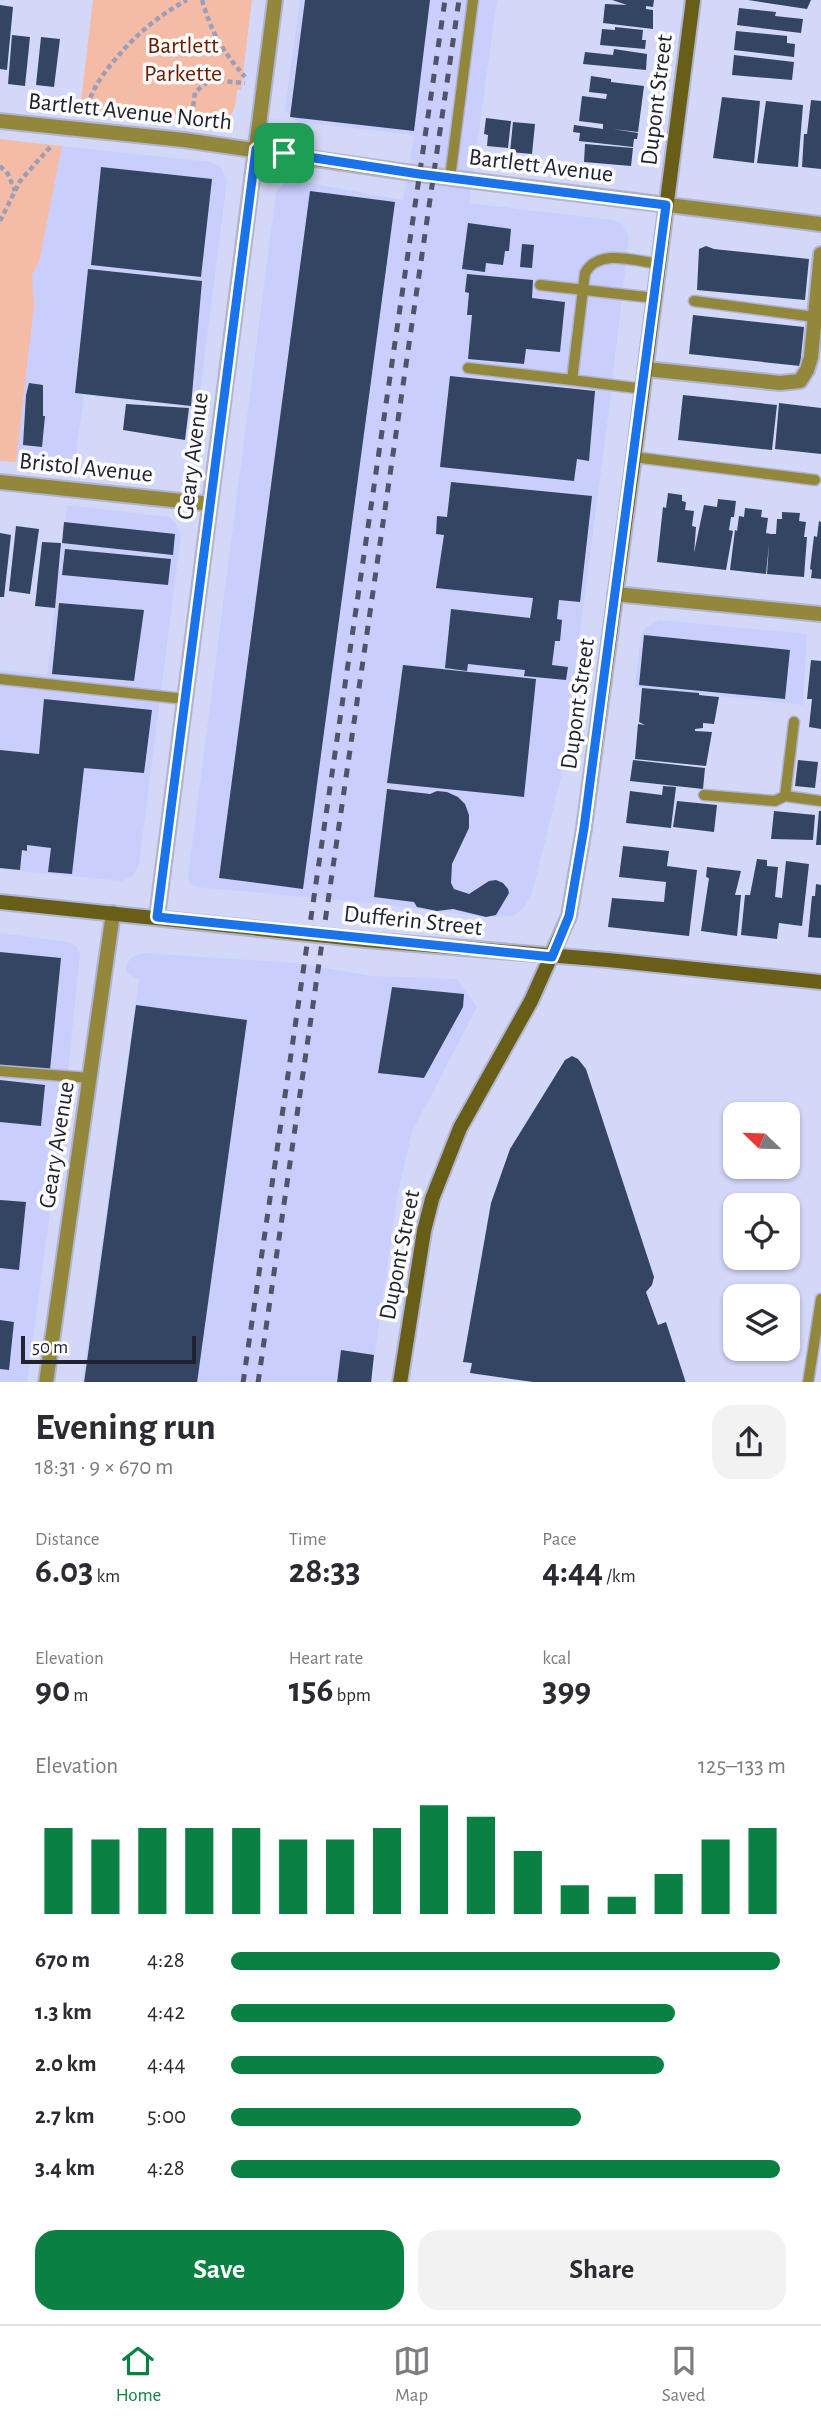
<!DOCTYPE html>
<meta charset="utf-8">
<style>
:root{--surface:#fff;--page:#f2f2f3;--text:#2b2b33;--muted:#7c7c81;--line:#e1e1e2;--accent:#0b8043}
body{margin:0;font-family:"Alegreya Sans",sans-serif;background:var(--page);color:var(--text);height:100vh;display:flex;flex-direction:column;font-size:26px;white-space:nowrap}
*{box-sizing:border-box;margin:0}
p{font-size:23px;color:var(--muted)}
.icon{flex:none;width:38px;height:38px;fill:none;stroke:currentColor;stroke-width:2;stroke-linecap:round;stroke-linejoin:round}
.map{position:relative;height:1382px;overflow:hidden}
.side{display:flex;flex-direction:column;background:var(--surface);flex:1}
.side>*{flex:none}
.needle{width:46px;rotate:293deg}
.buttons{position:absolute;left:723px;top:1102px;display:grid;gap:14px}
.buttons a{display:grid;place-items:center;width:77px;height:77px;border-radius:14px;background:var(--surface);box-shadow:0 2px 5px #0004;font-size:35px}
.scale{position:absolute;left:21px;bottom:18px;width:175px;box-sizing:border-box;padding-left:7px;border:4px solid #212331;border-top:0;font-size:19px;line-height:24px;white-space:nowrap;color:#212331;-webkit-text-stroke:5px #fcfcfc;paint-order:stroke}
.pin{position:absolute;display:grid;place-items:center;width:60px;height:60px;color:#fff;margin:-30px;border-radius:14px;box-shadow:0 4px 10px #0006}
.round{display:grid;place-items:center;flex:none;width:74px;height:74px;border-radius:21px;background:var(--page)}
.overview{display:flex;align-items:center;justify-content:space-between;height:119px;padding:0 35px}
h1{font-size:38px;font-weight:700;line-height:52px}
.figures{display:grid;grid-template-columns:repeat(3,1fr);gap:10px;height:119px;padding:7px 35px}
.figures div{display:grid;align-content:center}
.figures b{font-size:35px;font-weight:700}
.figures small{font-size:19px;font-weight:400}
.figures p{font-size:19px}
.chart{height:196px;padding:14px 35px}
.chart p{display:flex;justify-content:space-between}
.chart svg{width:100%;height:126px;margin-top:7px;stroke:var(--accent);stroke-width:6}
.cta{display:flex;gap:14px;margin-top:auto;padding:14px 35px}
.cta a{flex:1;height:80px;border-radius:21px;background:var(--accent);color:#fff;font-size:28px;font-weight:700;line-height:80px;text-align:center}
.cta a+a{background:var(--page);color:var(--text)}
ul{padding:0 35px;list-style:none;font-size:23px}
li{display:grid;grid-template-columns:112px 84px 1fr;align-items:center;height:52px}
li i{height:18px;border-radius:9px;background:var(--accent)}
.menu{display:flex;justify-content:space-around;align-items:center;height:98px;border-top:2px solid var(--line);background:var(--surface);font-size:19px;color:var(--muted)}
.menu a{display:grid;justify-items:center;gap:4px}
.menu .active{color:var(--accent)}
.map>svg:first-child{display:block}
.built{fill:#c9cefd}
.green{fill:#f4bba6}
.building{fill:#334562}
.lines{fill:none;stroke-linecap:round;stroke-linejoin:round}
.lane-casing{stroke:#b0b4d0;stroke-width:13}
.street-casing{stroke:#b0b4d0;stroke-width:18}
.secondary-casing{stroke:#b0b4d0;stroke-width:18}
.path{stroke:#9b9eb8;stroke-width:4.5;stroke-dasharray:5 3.5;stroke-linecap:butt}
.lane{stroke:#93873b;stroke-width:10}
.street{stroke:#93873b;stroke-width:14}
.secondary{stroke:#695e18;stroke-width:14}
.rail{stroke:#515467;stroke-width:5;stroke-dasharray:9 9;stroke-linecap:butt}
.route-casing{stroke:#fff;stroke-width:14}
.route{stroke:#1a73e8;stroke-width:9}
.labels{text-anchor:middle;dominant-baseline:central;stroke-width:7;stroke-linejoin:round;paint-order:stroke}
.park-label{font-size:24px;fill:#6a2000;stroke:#fcfcfc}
.street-label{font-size:24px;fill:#212331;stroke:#fcfcfc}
</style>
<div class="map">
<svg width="821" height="1383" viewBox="0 0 821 1383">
<rect width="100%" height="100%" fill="#d4d8f8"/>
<path class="built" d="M 300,0 L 497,0 L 469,203 L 612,220 L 621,223 L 629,237 L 609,410 L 561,777 L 532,893 L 525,907 L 513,916 L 487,917 L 370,903 L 196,887 L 191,884 L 188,877 L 276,192 L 285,182 L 293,180 L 403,200 L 414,135 L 299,122 L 288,114 L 285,109 Z
M 62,146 L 210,162 L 221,167 L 227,180 L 198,408 L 84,395 L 74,468 L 16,462 L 34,306 L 31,274 L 39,262 Z
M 67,505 L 169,517 L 175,522 L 181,535 L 139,864 L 134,875 L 122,881 L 0,869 L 0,670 L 47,675 Z
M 659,620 L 807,634 L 803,705 L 635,687 L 641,635 L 645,628 Z
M 0,933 L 69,942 L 77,947 L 80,955 L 64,1109 L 27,1382 L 0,1383 Z
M 143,953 L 295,963 L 372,976 L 457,979 L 477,1007 L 412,1132 L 397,1196 L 371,1382 L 82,1383 L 139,980 L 126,972 L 128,962 L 132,957 Z"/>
<path class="green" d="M 93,0 L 252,0 L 241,90 L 237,90 C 236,98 236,109 230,116 C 217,130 103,111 80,109 Z
M 0,139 L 62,146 L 39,262 L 32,274 L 34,306 L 16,462 L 0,461 Z"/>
<path class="building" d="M 305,0 L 430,0 L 414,131 L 290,117 Z
M 612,0 L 654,0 L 653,7 L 646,6 L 646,9 L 653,10 L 653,29 L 603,23 L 605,4 L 627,5 Z
M 748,0 L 811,0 L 807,9 Z
M 0,5 L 13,7 L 7,70 L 0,69 Z
M 739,8 L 776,12 L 775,16 L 803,19 L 801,33 L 737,25 Z
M 615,27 L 643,30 L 642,40 L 646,40 L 645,49 L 600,45 L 602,29 L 615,30 Z
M 736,31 L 787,36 L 787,43 L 795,44 L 794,57 L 734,50 Z
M 12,35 L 30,37 L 25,86 L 8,84 Z
M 41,37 L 60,39 L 54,87 L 36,85 Z
M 614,49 L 647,54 L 646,70 L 583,64 L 585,52 L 613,55 Z
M 734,55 L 794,62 L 792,80 L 732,75 Z
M 591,76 L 611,79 L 611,82 L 644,86 L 638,132 L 613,129 L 638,133 L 637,139 L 634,139 L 633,147 L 579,141 L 580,133 L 573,132 L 574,125 L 603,129 L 603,124 L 579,121 L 582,96 L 606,99 L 607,94 L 589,92 Z
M 722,97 L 760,101 L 754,163 L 713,158 Z
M 811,100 L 821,101 L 821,169 L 802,167 L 804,134 L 807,134 Z
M 766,101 L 803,105 L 798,167 L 757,163 Z
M 486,118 L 511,121 L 508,148 L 487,146 L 488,135 L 484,134 Z
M 513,122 L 535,124 L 532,154 L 510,152 Z
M 585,144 L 633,148 L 631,166 L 584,162 Z
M 101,167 L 212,179 L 201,277 L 91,265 Z
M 310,191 L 395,202 L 303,889 L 219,878 Z
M 468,223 L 511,229 L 509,251 L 505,251 L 503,265 L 486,263 L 485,272 L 462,269 Z
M 522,244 L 534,245 L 532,268 L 520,267 Z
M 706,246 L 714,249 L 809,259 L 805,300 L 697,290 L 699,249 Z
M 88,269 L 202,281 L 191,406 L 75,393 Z
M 467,274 L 533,280 L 532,298 L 565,302 L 560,352 L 526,349 L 524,364 L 468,359 L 472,315 L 467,315 L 469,293 L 465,292 Z
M 693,315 L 804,327 L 800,366 L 689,354 Z
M 450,376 L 595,391 L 589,461 L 577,459 L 574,481 L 440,467 Z
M 29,383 L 43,385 L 43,416 L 45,416 L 42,447 L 23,445 L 26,395 Z
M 683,395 L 777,405 L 772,450 L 678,440 Z
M 779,403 L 821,408 L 821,454 L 775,449 Z
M 126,404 L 189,408 L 185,440 L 123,430 Z
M 451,482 L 592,496 L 580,602 L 559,600 L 557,619 L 562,620 L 560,641 L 555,641 L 552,665 L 568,667 L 566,680 L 524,676 L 525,670 L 468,664 L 467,671 L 445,668 L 451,609 L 530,618 L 533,598 L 436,588 L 444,535 L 436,534 L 437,516 L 447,517 Z
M 668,493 L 682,495 L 682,501 L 686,502 L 685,510 L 694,511 L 692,526 L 696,527 L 694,553 L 704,505 L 717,507 L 718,499 L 736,501 L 734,517 L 731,517 L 729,530 L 733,531 L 726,570 L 657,562 L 663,507 L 666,508 Z
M 745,508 L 762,510 L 761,517 L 768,518 L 766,533 L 771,534 L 776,534 L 777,519 L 782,519 L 782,512 L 800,513 L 799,521 L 806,522 L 804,537 L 807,537 L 804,577 L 767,574 L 769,544 L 766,574 L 730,570 L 735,530 L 737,531 L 739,516 L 744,517 Z
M 819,521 L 821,522 L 821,579 L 811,578 L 812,570 L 810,569 L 814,536 L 817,537 Z
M 64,522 L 175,534 L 173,555 L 62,543 Z
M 16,526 L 39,529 L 30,594 L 9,591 Z
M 0,533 L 11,535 L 4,597 L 0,597 Z
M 42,542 L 61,543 L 55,608 L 35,606 Z
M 65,549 L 171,559 L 168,585 L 62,575 Z
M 59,603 L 144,610 L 134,681 L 52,674 Z
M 644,635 L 790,650 L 785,699 L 639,685 Z
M 811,660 L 821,661 L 821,729 L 809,727 L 812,699 L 807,699 Z
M 403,665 L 536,679 L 524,797 L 387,783 Z
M 642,688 L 699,693 L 699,695 L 719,697 L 714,724 L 703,723 L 703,728 L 695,729 L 695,731 L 712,732 L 706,766 L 635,759 L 638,724 L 645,725 L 639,722 Z
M 44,699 L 152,710 L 144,773 L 84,768 L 72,874 L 48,872 L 51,848 L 27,845 L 27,851 L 22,850 L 20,870 L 0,868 L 0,750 L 39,754 Z
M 633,760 L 705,768 L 703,789 L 630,781 Z
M 798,760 L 818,762 L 815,788 L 795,786 Z
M 663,786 L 676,787 L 671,828 L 626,823 L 630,791 L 662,795 Z
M 387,789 L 430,794 L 437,791 L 447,792 L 458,797 L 465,804 L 469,815 L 469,828 L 452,864 L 451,883 L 454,889 L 469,894 L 489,881 L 496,880 L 503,883 L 508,889 L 509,893 L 496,915 L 486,917 L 453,909 L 437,911 L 417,907 L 414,902 L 374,897 Z
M 677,801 L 717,805 L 714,832 L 673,827 Z
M 774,811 L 815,815 L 813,840 L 771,839 Z
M 819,811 L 821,811 L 821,845 L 816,845 Z
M 623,846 L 669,851 L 667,866 L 697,870 L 689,936 L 608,927 L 612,898 L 664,902 L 666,882 L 619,877 Z
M 757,859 L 767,860 L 767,866 L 778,867 L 775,897 L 782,898 L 786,861 L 809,864 L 802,926 L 779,923 L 777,939 L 741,935 L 745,895 L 750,895 Z
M 707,867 L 741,871 L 735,895 L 741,895 L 737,936 L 701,931 L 709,878 L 706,877 Z
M 816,884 L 821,885 L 821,938 L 808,937 L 812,896 L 815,896 Z
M 0,952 L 61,958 L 50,1070 L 0,1065 Z
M 392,987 L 464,994 L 463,1007 L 424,1078 L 378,1073 Z
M 136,1005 L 247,1020 L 197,1383 L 84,1383 Z
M 572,1056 L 578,1059 L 586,1069 L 654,1277 L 652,1285 L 646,1292 L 658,1325 L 666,1322 L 686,1383 L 540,1383 L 470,1373 L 472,1363 L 463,1362 L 491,1203 L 510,1149 L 565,1060 Z
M 0,1080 L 45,1085 L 41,1126 L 0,1122 Z
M 0,1200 L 26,1202 L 19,1270 L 0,1268 Z
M 0,1320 L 14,1322 L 9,1370 L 0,1369 Z
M 341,1350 L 374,1355 L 371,1383 L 337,1383 Z"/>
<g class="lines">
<g class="lane-casing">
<path id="lane" d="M 450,178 L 473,0
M 540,285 L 655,298
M 694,301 L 815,317
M 468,368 L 572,380
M 644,389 L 572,380 L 585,273 C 598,248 636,261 659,264
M 634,457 L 815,480
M 0,679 L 185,699
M 794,722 L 785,796 L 821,801
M 704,795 L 775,801 L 785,796
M 0,1071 L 90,1078
M 808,1383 L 821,1299"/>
</g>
<g class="street-casing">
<path id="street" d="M 0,121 L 184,140 L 419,174 L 821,224
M 646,369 L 780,383 L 800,381 L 807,370 L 811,357 L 821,254
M 0,482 L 210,504
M 615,594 L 821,614
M 157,917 L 275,0
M 46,1383 L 113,913"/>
</g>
<g class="secondary-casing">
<path id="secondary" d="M 0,902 L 366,940 L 608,960 L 821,982
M 400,1383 L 424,1231 L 432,1199 L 460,1128 L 531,1001 L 569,916 L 584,828 L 634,457 L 693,0"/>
</g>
<path class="path" d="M 202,0 C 212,34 222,50 245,77
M 81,112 C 90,102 93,89 101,78 C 123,46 153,18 187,0
M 191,123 L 195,92 L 210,80 L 245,83
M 0,166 L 8,174 L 15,191
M 0,221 L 20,181 L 52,145"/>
<use href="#lane" class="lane"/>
<use href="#street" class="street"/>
<use href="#secondary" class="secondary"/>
<path class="rail" d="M 243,1383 L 445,0
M 258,1383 L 459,0"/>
</g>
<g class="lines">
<g class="route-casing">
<path id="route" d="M 256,149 L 419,174 L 666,205 L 584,828 L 569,916 L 552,957 L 157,917 Z"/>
</g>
<use href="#route" class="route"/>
</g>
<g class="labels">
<g class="park-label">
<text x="183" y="46">Bartlett<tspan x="183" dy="28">Parkette</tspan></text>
</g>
<g class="street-label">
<text transform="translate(657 100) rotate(-83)">Dupont Street</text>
<text transform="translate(130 112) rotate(6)">Bartlett Avenue North</text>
<text transform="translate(541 166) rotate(7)">Bartlett Avenue</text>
<text transform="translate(193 456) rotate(-83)">Geary Avenue</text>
<text transform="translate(86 468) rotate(6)">Bristol Avenue</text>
<text transform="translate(578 704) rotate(-82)">Dupont Street</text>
<text transform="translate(413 921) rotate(6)">Dufferin Street</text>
<text transform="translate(57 1145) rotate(-81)">Geary Avenue</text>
<text transform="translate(400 1255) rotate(-79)">Dupont Street</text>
</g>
</g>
</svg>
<div class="buttons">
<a><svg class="needle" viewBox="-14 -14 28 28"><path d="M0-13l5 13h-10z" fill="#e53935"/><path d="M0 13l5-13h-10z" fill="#7c7c81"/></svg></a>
<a><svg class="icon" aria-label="locate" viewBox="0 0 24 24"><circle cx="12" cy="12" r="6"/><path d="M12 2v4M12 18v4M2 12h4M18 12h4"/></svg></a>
<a><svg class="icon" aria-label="layers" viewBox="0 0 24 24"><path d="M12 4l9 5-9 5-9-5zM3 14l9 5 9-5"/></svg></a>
</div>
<div class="scale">50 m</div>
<div class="pin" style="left:284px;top:153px;background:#1e9e55"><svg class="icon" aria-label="arrive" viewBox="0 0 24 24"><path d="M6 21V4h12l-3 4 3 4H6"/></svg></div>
</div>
<section class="side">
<div class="overview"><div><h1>Evening run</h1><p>18:31 · 9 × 670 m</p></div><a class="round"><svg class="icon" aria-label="share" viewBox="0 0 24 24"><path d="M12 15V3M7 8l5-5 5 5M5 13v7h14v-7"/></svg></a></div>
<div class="figures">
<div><p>Distance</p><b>6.03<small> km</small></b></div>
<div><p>Time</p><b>28:33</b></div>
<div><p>Pace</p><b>4:44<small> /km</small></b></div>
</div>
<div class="figures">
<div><p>Elevation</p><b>90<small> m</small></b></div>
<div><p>Heart rate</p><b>156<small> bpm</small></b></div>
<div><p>kcal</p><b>399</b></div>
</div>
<div class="chart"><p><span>Elevation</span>125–133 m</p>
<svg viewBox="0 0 160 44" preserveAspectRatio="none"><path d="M5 44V14M15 44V18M25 44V14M35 44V14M45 44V14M55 44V18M65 44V18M75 44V14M85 44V6M95 44V10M105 44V22M115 44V34M125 44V38M135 44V30M145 44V18M155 44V14"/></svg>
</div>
<ul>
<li><b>670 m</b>4:28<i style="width:99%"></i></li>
<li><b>1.3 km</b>4:42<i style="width:80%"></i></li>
<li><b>2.0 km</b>4:44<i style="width:78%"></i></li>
<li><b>2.7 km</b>5:00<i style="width:63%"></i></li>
<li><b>3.4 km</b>4:28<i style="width:99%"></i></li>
</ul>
<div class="cta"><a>Save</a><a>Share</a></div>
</section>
<nav class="menu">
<a class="active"><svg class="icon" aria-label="home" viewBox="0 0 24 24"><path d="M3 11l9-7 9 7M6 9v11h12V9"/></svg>Home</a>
<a><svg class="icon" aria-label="map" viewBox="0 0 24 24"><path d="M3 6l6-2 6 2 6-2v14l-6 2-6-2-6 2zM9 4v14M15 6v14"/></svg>Map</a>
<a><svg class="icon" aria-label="saved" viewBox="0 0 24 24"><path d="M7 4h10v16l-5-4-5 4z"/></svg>Saved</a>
</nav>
